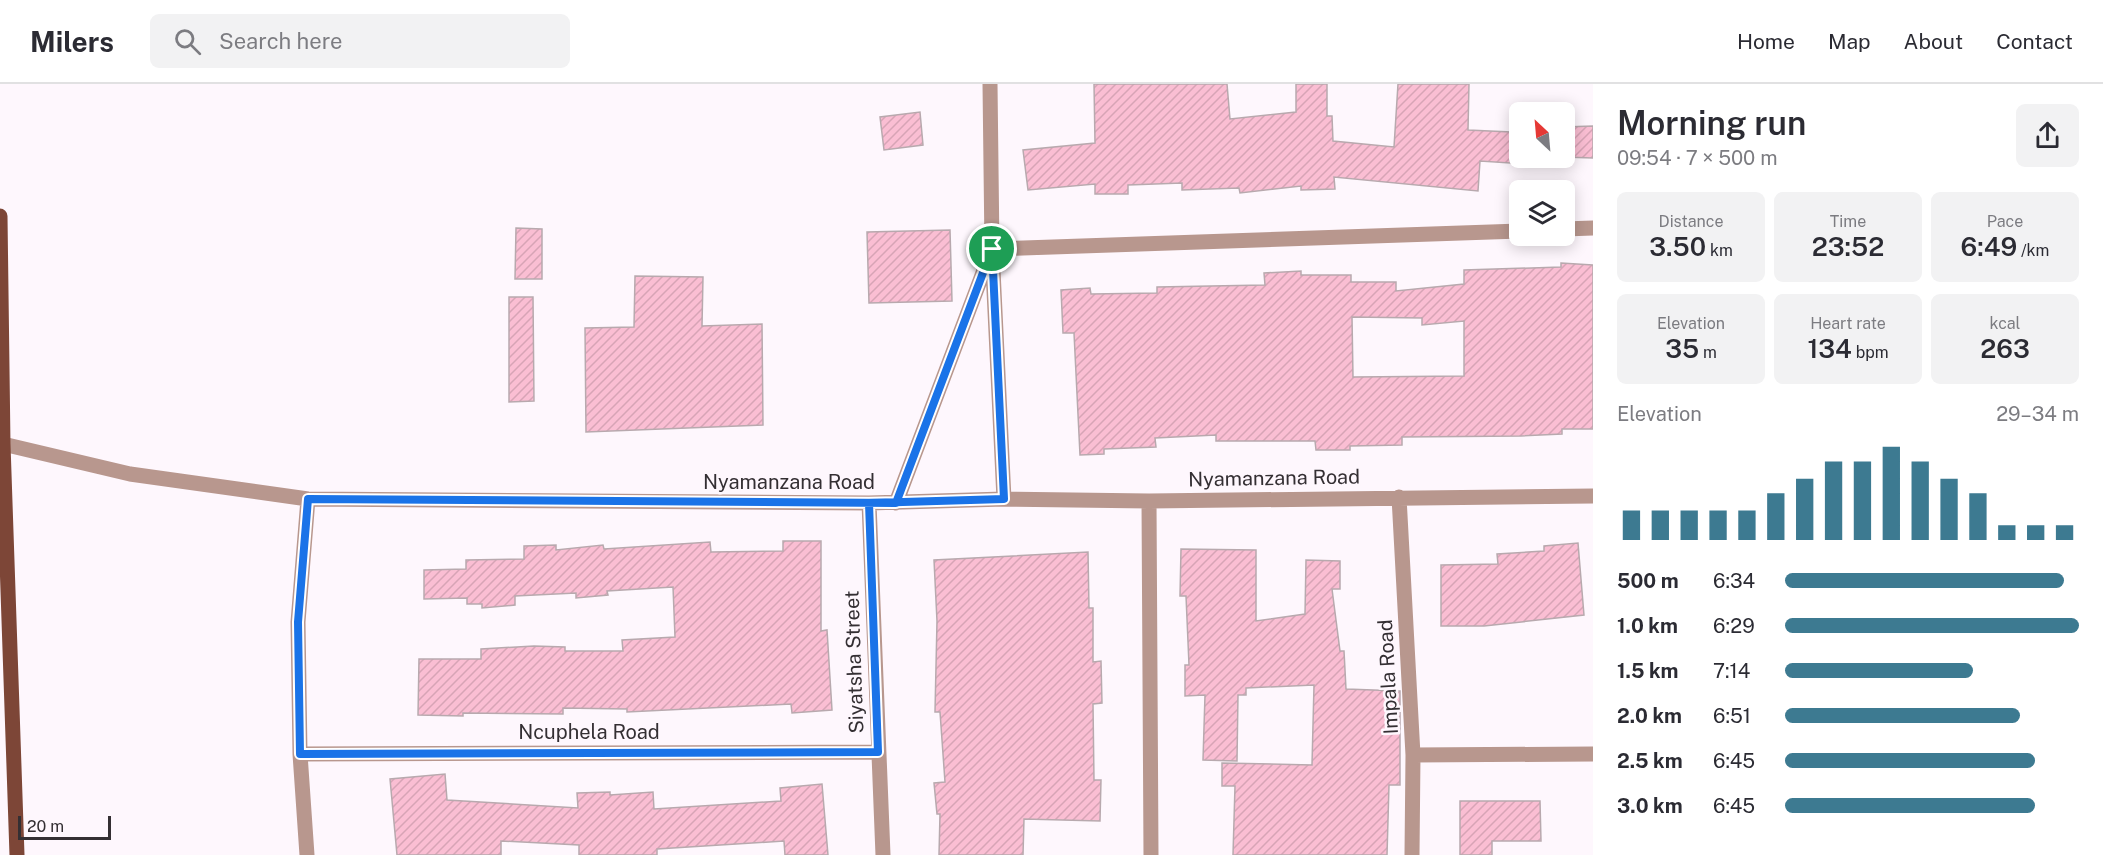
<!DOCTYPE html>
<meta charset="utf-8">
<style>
:root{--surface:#fff;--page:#f2f2f3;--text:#2b2b33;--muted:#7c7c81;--line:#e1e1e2;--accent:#3d7a91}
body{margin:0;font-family:"Public Sans",sans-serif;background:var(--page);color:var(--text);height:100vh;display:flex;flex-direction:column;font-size:22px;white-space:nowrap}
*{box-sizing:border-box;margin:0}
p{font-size:20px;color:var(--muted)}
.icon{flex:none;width:33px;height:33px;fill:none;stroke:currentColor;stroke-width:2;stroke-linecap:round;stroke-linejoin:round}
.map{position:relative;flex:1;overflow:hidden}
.sheet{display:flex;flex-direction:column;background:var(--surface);width:510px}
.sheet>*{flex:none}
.needle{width:39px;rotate:334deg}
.tools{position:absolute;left:1509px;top:18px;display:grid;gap:12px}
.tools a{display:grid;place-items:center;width:66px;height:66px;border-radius:9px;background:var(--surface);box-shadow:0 3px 15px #0003;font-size:30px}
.scale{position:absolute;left:18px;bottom:15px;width:93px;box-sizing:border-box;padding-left:6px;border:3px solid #342f33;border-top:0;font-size:16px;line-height:21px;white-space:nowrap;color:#342f33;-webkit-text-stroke:4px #fef7fd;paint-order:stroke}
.pin{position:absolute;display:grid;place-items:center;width:51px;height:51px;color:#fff;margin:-26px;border:3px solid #fff;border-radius:50%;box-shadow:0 2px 6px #0007}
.round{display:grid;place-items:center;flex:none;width:63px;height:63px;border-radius:9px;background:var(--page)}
.head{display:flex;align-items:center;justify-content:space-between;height:102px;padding:0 24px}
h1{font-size:33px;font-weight:600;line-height:45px}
.metrics{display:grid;grid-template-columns:repeat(3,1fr);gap:9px;height:102px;padding:6px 24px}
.metrics div{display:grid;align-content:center;border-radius:9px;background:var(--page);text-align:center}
.metrics b{font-size:26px;font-weight:600}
.metrics small{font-size:16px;font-weight:400}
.metrics p{font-size:16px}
.chart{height:168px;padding:12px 24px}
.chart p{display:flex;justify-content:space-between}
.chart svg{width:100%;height:108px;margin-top:6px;stroke:var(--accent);stroke-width:6}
ul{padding:0 24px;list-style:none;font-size:20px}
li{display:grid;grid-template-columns:96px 72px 1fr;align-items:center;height:45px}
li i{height:15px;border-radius:8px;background:var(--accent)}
header{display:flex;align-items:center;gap:36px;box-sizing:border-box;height:84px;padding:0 30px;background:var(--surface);border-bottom:2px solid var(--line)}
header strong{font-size:28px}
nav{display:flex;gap:33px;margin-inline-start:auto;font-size:21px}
.search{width:420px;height:54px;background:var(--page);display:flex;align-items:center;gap:15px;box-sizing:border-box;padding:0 21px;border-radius:9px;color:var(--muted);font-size:22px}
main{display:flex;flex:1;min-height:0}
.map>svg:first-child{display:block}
.building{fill:url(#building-hatch);stroke:#b8a9ae;stroke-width:1.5;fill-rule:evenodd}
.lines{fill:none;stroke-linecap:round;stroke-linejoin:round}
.minor{stroke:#b8978e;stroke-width:15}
.major{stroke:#7d4637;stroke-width:15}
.route-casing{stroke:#fff;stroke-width:12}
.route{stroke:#1a73e8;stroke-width:8}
.labels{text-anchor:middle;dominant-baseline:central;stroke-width:5;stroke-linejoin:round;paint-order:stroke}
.street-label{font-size:20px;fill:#342f33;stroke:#fef7fd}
</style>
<header>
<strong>Milers</strong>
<div class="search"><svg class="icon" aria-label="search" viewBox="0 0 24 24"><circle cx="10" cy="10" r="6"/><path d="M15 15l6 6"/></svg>Search here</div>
<nav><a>Home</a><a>Map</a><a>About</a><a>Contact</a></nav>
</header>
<main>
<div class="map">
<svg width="1593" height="771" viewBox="0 0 1593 771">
<defs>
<pattern id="building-hatch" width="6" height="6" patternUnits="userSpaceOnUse" patternTransform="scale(1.5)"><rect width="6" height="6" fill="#fabed3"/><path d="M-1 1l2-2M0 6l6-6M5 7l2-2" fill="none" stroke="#d7a4b6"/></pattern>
</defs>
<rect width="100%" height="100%" fill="#fef7fd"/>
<path class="building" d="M 1094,0 L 1227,0 L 1230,35 L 1296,28 L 1296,0 L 1327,0 L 1327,32 L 1332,32 L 1333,57 L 1394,63 L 1398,0 L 1469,0 L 1468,46 L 1511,48 L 1510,79 L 1480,77 L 1478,107 L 1334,93 L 1335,105 L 1301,106 L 1301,102 L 1240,109 L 1239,104 L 1182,106 L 1182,99 L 1128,101 L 1128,110 L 1095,110 L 1095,100 L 1028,106 L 1023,66 L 1095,59 Z
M 920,28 L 923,61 L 884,66 L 880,33 Z
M 1593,42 L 1593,74 L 1564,73 L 1564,43 Z
M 516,144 L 542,145 L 542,195 L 515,195 Z
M 950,146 L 952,217 L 869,219 L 867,148 Z
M 1561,179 L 1593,181 L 1593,345 L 1562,345 L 1562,350 L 1521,352 L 1402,353 L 1402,361 L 1350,362 L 1350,366 L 1316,366 L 1315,357 L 1216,357 L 1216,351 L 1155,354 L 1156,363 L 1104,365 L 1104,370 L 1080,371 L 1074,249 L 1063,249 L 1061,206 L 1090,204 L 1091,210 L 1157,209 L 1157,203 L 1265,201 L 1264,189 L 1301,187 L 1301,191 L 1351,191 L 1351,198 L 1396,198 L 1396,207 L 1464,200 L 1464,186 L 1561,183 ZM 1352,233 L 1422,234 L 1422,241 L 1464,237 L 1464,292 L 1353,293 Z
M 635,192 L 703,193 L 702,242 L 762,240 L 763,341 L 586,348 L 585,244 L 634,243 Z
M 509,213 L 533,213 L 534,317 L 509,318 Z
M 783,457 L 821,457 L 821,547 L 827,546 L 832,626 L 792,629 L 791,620 L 627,628 L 627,625 L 563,624 L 563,630 L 463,629 L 463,632 L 418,631 L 419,575 L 481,575 L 481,565 L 534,562 L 565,563 L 565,567 L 623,567 L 622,556 L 675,553 L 673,503 L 607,507 L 608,511 L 576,514 L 576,509 L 515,512 L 515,521 L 482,524 L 482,520 L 467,520 L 467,514 L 424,515 L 424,486 L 466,485 L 466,476 L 524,475 L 524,462 L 556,461 L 556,466 L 603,461 L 604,465 L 710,458 L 711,468 L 783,467 Z
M 1578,459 L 1584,531 L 1484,542 L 1441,542 L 1441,481 L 1498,480 L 1497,470 L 1544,467 L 1544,462 Z
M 1181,465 L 1256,466 L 1256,537 L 1305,530 L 1306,476 L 1340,477 L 1340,505 L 1332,505 L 1340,567 L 1344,567 L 1346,605 L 1400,607 L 1400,701 L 1389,701 L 1387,771 L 1233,771 L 1235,702 L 1222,702 L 1222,679 L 1312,681 L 1314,601 L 1246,604 L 1246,611 L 1238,611 L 1237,677 L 1203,676 L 1205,611 L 1185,612 L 1185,581 L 1189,581 L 1186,512 L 1180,512 Z
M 1088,468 L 1089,524 L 1093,524 L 1093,578 L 1101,577 L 1102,619 L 1093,620 L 1094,696 L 1101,696 L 1100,737 L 1024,735 L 1023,771 L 939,771 L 940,730 L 937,730 L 934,699 L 945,698 L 940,628 L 935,628 L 937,537 L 934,476 Z
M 445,690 L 447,716 L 578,724 L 577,709 L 610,708 L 610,711 L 653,708 L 654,725 L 781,717 L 780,704 L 822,700 L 828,771 L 785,771 L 784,757 L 657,765 L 657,771 L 579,771 L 579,761 L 501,757 L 501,771 L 397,771 L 390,695 Z
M 1460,717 L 1540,717 L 1541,757 L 1492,757 L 1492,771 L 1460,771 Z"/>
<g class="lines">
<path class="minor" d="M 1564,145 L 1593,144
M 3,360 L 130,390 L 308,415 L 869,419 L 1004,415 L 1149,417 L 1593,412
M 1399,413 L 1413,671 L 1412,771
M 1004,415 L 992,165 L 1520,147
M 1149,417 L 1151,771
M 869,419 L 883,771
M 896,419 L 992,165 L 990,0
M 300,670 L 878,668
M 1413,671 L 1593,670
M 307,771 L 300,670 L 298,538 L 308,415"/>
<path class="major" d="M 0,132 L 3,360 L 17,771"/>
</g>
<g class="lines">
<g class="route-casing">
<path id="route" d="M 992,165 L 896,419 L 308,415 L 298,538 L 300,670 L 878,668 L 869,419 L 1004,415 L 992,165"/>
</g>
<use href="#route" class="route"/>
</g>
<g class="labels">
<g class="street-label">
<text transform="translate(1274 394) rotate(-1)">Nyamanzana Road</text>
<text x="789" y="398">Nyamanzana Road</text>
<text transform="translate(854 578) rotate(-92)">Siyatsha Street</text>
<text transform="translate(1388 593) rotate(-93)">Impala Road</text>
<text x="589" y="648">Ncuphela Road</text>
</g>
</g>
</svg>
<div class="tools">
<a><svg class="needle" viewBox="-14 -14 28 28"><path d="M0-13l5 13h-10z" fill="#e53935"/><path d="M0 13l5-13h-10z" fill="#7c7c81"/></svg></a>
<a><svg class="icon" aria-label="layers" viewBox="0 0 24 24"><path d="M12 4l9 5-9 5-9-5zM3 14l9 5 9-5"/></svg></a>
</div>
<div class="scale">20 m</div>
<div class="pin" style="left:992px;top:165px;background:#1e9e55"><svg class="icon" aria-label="arrive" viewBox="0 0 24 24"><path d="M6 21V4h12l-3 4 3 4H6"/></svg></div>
</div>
<section class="sheet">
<div class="head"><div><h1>Morning run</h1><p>09:54 · 7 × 500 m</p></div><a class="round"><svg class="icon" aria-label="share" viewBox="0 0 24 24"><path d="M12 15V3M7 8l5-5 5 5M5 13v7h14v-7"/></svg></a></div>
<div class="metrics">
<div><p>Distance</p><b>3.50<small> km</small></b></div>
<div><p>Time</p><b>23:52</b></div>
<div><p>Pace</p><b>6:49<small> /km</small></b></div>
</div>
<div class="metrics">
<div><p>Elevation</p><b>35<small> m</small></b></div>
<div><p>Heart rate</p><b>134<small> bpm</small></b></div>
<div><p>kcal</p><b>263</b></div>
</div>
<div class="chart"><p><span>Elevation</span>29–34 m</p>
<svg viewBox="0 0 160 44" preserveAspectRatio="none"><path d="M5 44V32M15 44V32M25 44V32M35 44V32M45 44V32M55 44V25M65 44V19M75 44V12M85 44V12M95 44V6M105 44V12M115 44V19M125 44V25M135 44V38M145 44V38M155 44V38"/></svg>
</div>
<ul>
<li><b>500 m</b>6:34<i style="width:95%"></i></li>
<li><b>1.0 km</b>6:29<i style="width:100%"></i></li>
<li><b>1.5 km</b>7:14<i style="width:64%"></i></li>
<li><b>2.0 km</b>6:51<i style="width:80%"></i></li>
<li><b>2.5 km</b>6:45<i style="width:85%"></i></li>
<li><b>3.0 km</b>6:45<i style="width:85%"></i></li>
</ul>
</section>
</main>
